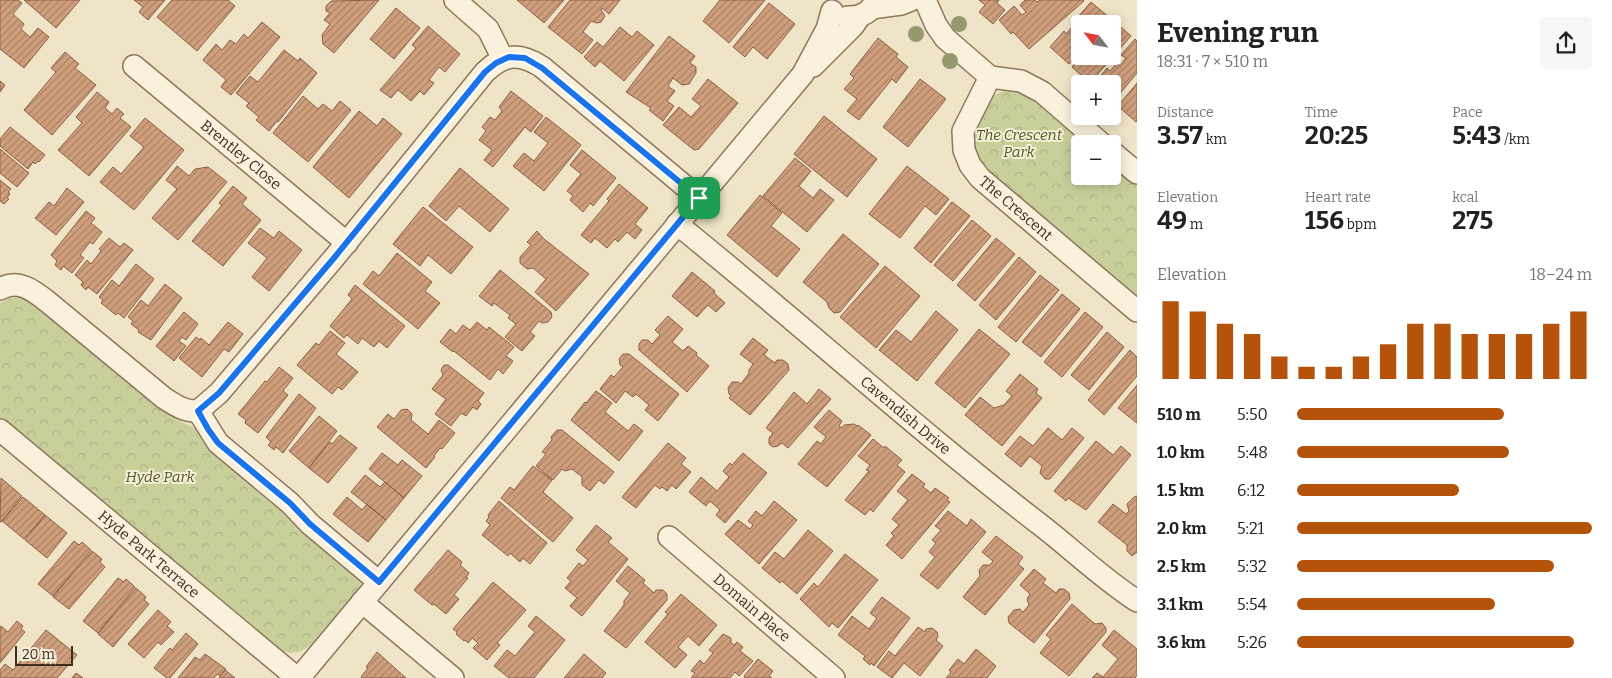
<!DOCTYPE html>
<meta charset="utf-8">
<style>
:root{--surface:#fff;--page:#f6f6f6;--text:#222;--muted:#767676;--accent:#b45309}
body{margin:0;font-family:Bitter,serif;background:var(--page);color:var(--text);height:100vh;display:flex;flex-direction:column;font-size:19px;white-space:nowrap}
*{box-sizing:border-box;margin:0}
p{font-size:16px;color:var(--muted)}
.icon{flex:none;width:28px;height:28px;fill:none;stroke:currentColor;stroke-width:2;stroke-linecap:round;stroke-linejoin:round}
.map{position:relative;flex:1;overflow:hidden}
.panel{display:flex;flex-direction:column;background:var(--surface);width:475px}
.panel>*{flex:none}
.needle{width:32px;rotate:302deg}
.tools{position:absolute;left:1071px;top:15px;display:grid;gap:10px}
.tools a{display:grid;place-items:center;width:50px;height:50px;border-radius:5px;background:var(--surface);box-shadow:0 2px 12px #0003;font-size:25px}
.scale{position:absolute;left:15px;bottom:12px;width:58px;box-sizing:border-box;padding-left:5px;border:2px solid #3d2e20;border-top:0;font-size:14px;line-height:18px;white-space:nowrap;color:#3d2e20;-webkit-text-stroke:4px #f7eed8;paint-order:stroke}
.pin{position:absolute;display:grid;place-items:center;width:42px;height:42px;color:#fff;margin:-21px;border-radius:10px;box-shadow:0 2px 8px #0006}
.round{display:grid;place-items:center;flex:none;width:52px;height:52px;border-radius:5px;background:var(--page)}
.overview{display:flex;align-items:center;justify-content:space-between;height:85px;padding:0 20px}
h1{font-size:28px;font-weight:700;line-height:38px}
.metrics{display:grid;grid-template-columns:repeat(3,1fr);gap:8px;height:85px;padding:5px 20px}
.metrics div{display:grid;align-content:center}
.metrics b{font-size:25px;font-weight:700}
.metrics small{font-size:14px;font-weight:400}
.metrics p{font-size:14px}
.chart{height:140px;padding:10px 20px}
.chart p{display:flex;justify-content:space-between}
.chart svg{width:100%;height:90px;margin-top:5px;stroke:var(--accent);stroke-width:6}
ul{padding:0 20px;list-style:none;font-size:16px}
li{display:grid;grid-template-columns:80px 60px 1fr;align-items:center;height:38px}
li i{height:12px;border-radius:6px;background:var(--accent)}
main{display:flex;flex:1;min-height:0}
.map>svg:first-child{display:block}
.park{fill:url(#park-crowns)}
.building{fill:url(#building-hatch);stroke:#8d5f41}
.lines{fill:none;stroke-linecap:round;stroke-linejoin:round}
.minor-casing{stroke:#8d765c;stroke-width:24}
.minor{stroke:#faf1dc;stroke-width:21}
.tree{fill:#96986f}
.route-casing{stroke:#fff;stroke-width:10}
.route{stroke:#1a73e8;stroke-width:6}
.labels{text-anchor:middle;dominant-baseline:central;stroke-width:4;stroke-linejoin:round;paint-order:stroke}
.park-label{font-size:15px;font-style:italic;fill:#4d5a26;stroke:#f7eed8}
.street-label{font-size:15px;fill:#3d2e20;stroke:#f7eed8}
</style>
<main>
<div class="map">
<svg width="1137" height="678" viewBox="0 0 1137 678">
<defs>
<pattern id="park-crowns" width="20" height="18" patternUnits="userSpaceOnUse" patternTransform="scale(1.25)"><rect width="20" height="18" fill="#c9cf9b"/><path d="M2 6a3 3 0 1 1 6 0M12 15a3 3 0 1 1 6 0" fill="none" stroke="#aeb285"/></pattern>
<pattern id="building-hatch" width="6" height="6" patternUnits="userSpaceOnUse" patternTransform="scale(1.25)"><rect width="6" height="6" fill="#cf9f7d"/><path d="M-1 1l2-2M0 6l6-6M5 7l2-2" fill="none" stroke="#a98266"/></pattern>
</defs>
<rect width="100%" height="100%" fill="#f0e4c8"/>
<path class="park" d="M 1009,89 L 1021,91 L 1034,98 L 1088,144 L 1080,144 L 1080,176 L 1112,176 L 1113,164 L 1137,185 L 1137,300 L 989,176 L 974,151 L 973,125 L 989,99 L 998,93 Z
M 18,297 L 25,299 L 39,306 L 170,416 L 198,430 L 362,579 L 360,587 L 311,645 C 301,653 289,656 277,648 L 0,419 L 0,303 L 10,298 Z"/>
<path class="building" d="M 0,0 L 18,0 L 22,3 L 13,14 L 24,24 L 21,29 L 30,37 L 38,28 L 49,37 L 24,68 L 0,49 Z
M 24,0 L 80,0 L 56,28 Z
M 134,0 L 165,0 L 148,20 L 139,12 L 143,7 Z
M 172,0 L 228,0 L 235,6 L 197,51 L 157,17 Z
M 379,0 L 334,53 L 323,44 L 322,35 L 330,24 L 324,20 L 330,13 L 326,11 L 326,6 L 331,1 Z
M 517,0 L 564,0 L 544,23 Z
M 570,0 L 620,0 L 609,14 L 602,8 L 601,10 L 605,16 L 601,22 L 597,23 L 591,21 L 583,32 L 593,40 L 582,54 L 548,27 Z
M 720,0 L 765,0 L 729,43 L 703,21 Z
M 979,0 L 999,0 L 997,3 L 1005,10 L 993,24 L 979,12 L 985,5 Z
M 1025,0 L 1035,0 L 1037,2 L 1040,0 L 1083,0 L 1084,1 L 1029,49 L 1013,32 L 1011,34 L 999,20 L 1014,6 L 1022,15 L 1026,12 L 1020,5 Z
M 1091,2 L 1109,17 L 1103,24 L 1080,24 L 1080,51 L 1069,64 L 1050,47 L 1064,31 L 1066,34 L 1073,26 L 1075,28 L 1081,21 L 1077,18 Z
M 769,3 L 795,24 L 767,59 L 753,47 L 745,57 L 733,47 Z
M 396,8 L 420,28 L 394,59 L 370,39 Z
M 1112,19 L 1131,36 L 1090,83 L 1072,67 L 1081,56 L 1112,56 L 1112,24 L 1109,24 Z
M 262,22 L 280,37 L 231,95 L 221,87 L 226,80 L 203,60 L 216,44 L 222,50 L 230,40 L 236,44 L 244,34 L 248,38 Z
M 428,26 L 460,54 L 445,72 L 439,67 L 429,80 L 434,83 L 424,95 L 420,91 L 411,101 L 398,90 L 391,98 L 380,90 L 416,48 L 412,45 Z
M 620,27 L 632,37 L 637,31 L 654,45 L 624,81 L 600,61 L 595,67 L 584,57 L 597,42 L 603,47 Z
M 669,36 L 695,56 L 690,63 L 696,67 L 696,73 L 689,84 L 682,85 L 673,78 L 668,86 L 675,91 L 667,101 L 674,106 L 663,121 L 649,110 L 651,108 L 626,92 Z
M 878,38 L 898,54 L 896,57 L 908,67 L 896,83 L 892,79 L 859,120 L 847,111 L 857,99 L 844,89 L 854,78 L 850,74 Z
M 1135,39 L 1137,41 L 1137,73 L 1113,102 L 1112,84 L 1094,84 L 1107,68 L 1110,71 L 1117,63 L 1120,66 L 1126,58 L 1121,55 Z
M 284,50 L 298,61 L 300,58 L 317,73 L 278,122 L 277,121 L 269,131 L 256,120 L 259,117 L 246,106 L 249,103 L 236,93 L 250,76 L 258,82 Z
M 65,52 L 79,64 L 75,68 L 96,85 L 52,135 L 24,110 L 56,72 L 51,68 Z
M 708,79 L 738,103 L 699,149 L 694,150 L 663,125 L 679,107 L 691,117 L 701,106 L 692,99 Z
M 920,79 L 946,99 L 908,147 L 883,127 Z
M 0,81 L 5,85 L 0,92 Z
M 1137,83 L 1137,121 L 1136,122 L 1118,106 Z
M 511,91 L 543,116 L 531,132 L 525,127 L 493,167 L 484,160 L 492,150 L 479,140 L 486,131 L 482,127 L 490,117 L 495,120 L 502,111 L 499,107 Z
M 97,92 L 109,102 L 105,108 L 112,114 L 117,108 L 124,114 L 120,118 L 131,127 L 89,176 L 58,150 L 82,123 L 76,117 Z
M 303,96 L 318,109 L 323,104 L 332,111 L 340,101 L 351,110 L 308,162 L 273,133 Z
M 359,111 L 377,126 L 383,118 L 402,134 L 349,198 L 313,167 Z
M 824,116 L 877,159 L 847,197 L 794,154 Z
M 546,117 L 581,145 L 544,191 L 513,166 L 524,153 L 534,161 L 548,143 L 534,132 Z
M 145,118 L 184,150 L 134,210 L 100,182 L 113,167 L 121,174 L 144,147 L 130,136 Z
M 10,127 L 45,155 L 39,162 L 38,161 L 35,164 L 33,162 L 28,169 L 0,146 L 0,139 Z
M 0,149 L 29,173 L 17,187 L 0,173 Z
M 582,150 L 616,178 L 593,206 L 590,203 L 583,212 L 570,200 L 573,196 L 567,191 L 581,174 L 570,165 Z
M 795,158 L 811,171 L 799,186 L 813,198 L 820,189 L 834,200 L 807,232 L 763,196 Z
M 177,166 L 189,176 L 195,169 L 208,167 L 227,182 L 178,240 L 152,218 L 177,189 L 166,180 Z
M 907,166 L 949,199 L 936,215 L 925,206 L 900,238 L 869,214 Z
M 460,168 L 509,209 L 490,232 L 459,206 L 446,221 L 429,206 Z
M 0,180 L 11,189 L 8,192 L 10,194 L 7,198 L 9,199 L 4,204 L 0,201 Z
M 619,184 L 648,208 L 635,224 L 642,230 L 635,239 L 627,232 L 618,242 L 615,239 L 607,248 L 595,238 L 591,243 L 581,235 L 609,201 L 607,199 Z
M 233,186 L 247,198 L 242,204 L 261,220 L 223,266 L 192,241 L 222,205 L 219,203 Z
M 67,188 L 84,202 L 56,235 L 35,218 L 49,202 L 54,206 Z
M 760,195 L 782,213 L 771,226 L 800,249 L 777,277 L 727,235 Z
M 952,202 L 970,216 L 931,263 L 914,248 Z
M 423,207 L 473,247 L 451,274 L 428,255 L 420,266 L 393,244 Z
M 86,211 L 95,218 L 91,223 L 102,232 L 93,244 L 90,242 L 80,255 L 84,258 L 72,273 L 63,266 L 61,270 L 55,265 L 57,261 L 51,255 Z
M 972,220 L 991,236 L 953,281 L 934,265 Z
M 260,228 L 274,238 L 279,231 L 302,250 L 269,291 L 252,277 L 267,258 L 248,243 Z
M 537,231 L 544,239 L 589,274 L 556,311 L 535,292 L 546,279 L 533,268 L 527,269 L 520,263 L 520,257 L 531,245 L 527,242 Z
M 843,234 L 879,264 L 840,312 L 834,313 L 829,308 L 827,302 L 803,282 Z
M 109,238 L 120,247 L 124,243 L 133,250 L 97,294 L 88,287 L 86,290 L 81,285 L 83,282 L 75,275 L 87,260 L 91,264 L 101,251 L 99,249 Z
M 996,238 L 1015,254 L 975,301 L 957,285 Z
M 397,253 L 432,282 L 425,291 L 440,303 L 418,329 L 363,284 L 373,271 L 379,276 Z
M 1019,257 L 1036,272 L 996,320 L 979,305 Z
M 136,264 L 154,279 L 124,318 L 118,313 L 116,315 L 101,303 L 103,300 L 99,297 L 112,280 L 119,286 Z
M 885,266 L 920,296 L 876,348 L 840,317 Z
M 500,270 L 551,312 L 552,317 L 548,322 L 542,323 L 539,321 L 530,332 L 535,336 L 522,351 L 505,337 L 516,324 L 508,318 L 510,315 L 494,303 L 492,306 L 479,296 Z
M 692,272 L 715,291 L 714,293 L 725,303 L 716,312 L 708,305 L 697,317 L 672,296 Z
M 1040,275 L 1059,290 L 1016,342 L 998,327 Z
M 165,284 L 182,298 L 151,340 L 138,332 L 139,330 L 131,324 L 133,321 L 128,317 L 141,300 L 148,306 Z
M 355,285 L 405,326 L 387,348 L 379,341 L 374,347 L 362,338 L 358,344 L 347,335 L 344,338 L 330,326 L 352,299 L 348,295 Z
M 1062,294 L 1080,309 L 1041,357 L 1022,342 Z
M 936,311 L 958,330 L 917,381 L 879,350 L 896,330 L 911,342 Z
M 184,312 L 198,324 L 186,340 L 182,337 L 179,341 L 186,346 L 174,361 L 156,346 Z
M 1085,312 L 1103,327 L 1062,377 L 1044,362 Z
M 668,316 L 683,329 L 672,342 L 683,351 L 688,346 L 697,353 L 696,355 L 709,366 L 687,392 L 639,350 L 639,344 L 642,340 L 648,340 L 652,344 L 660,335 L 655,330 Z
M 228,322 L 243,334 L 229,352 L 224,349 L 202,377 L 179,358 L 196,337 L 200,340 L 201,338 L 209,345 Z
M 477,322 L 487,330 L 489,327 L 514,347 L 506,356 L 513,361 L 503,374 L 498,369 L 490,380 L 454,351 L 453,352 L 440,342 L 450,329 L 456,334 L 463,325 L 470,330 Z
M 979,329 L 1010,354 L 965,408 L 935,383 Z
M 330,331 L 345,343 L 336,354 L 358,372 L 342,390 L 338,387 L 332,394 L 297,365 L 316,343 L 319,345 Z
M 1107,332 L 1124,347 L 1089,390 L 1071,375 Z
M 753,338 L 768,350 L 764,355 L 775,363 L 777,360 L 783,360 L 788,364 L 789,370 L 750,415 L 729,398 L 731,396 L 729,394 L 728,388 L 732,382 L 738,382 L 741,384 L 749,373 L 749,370 L 753,364 L 740,354 Z
M 1130,350 L 1137,357 L 1137,376 L 1104,415 L 1088,400 Z
M 623,354 L 629,354 L 679,394 L 658,421 L 645,410 L 649,405 L 636,394 L 633,397 L 625,391 L 616,403 L 600,389 L 611,375 L 614,377 L 623,367 L 620,365 L 619,359 Z
M 444,365 L 448,365 L 484,393 L 478,401 L 481,404 L 477,410 L 473,407 L 466,416 L 461,413 L 451,426 L 435,414 L 446,399 L 432,389 L 443,375 L 441,370 Z
M 279,367 L 293,378 L 283,391 L 288,395 L 258,433 L 245,423 L 246,420 L 238,414 L 265,381 L 267,382 Z
M 1020,374 L 1038,389 L 1036,393 L 1042,398 L 1002,446 L 965,415 L 980,397 L 994,408 L 1004,405 L 1012,396 L 1006,391 Z
M 1137,385 L 1137,423 L 1118,408 Z
M 819,389 L 831,399 L 788,448 L 782,443 L 778,446 L 773,447 L 769,444 L 769,438 L 773,433 L 766,428 L 794,392 L 807,404 Z
M 596,391 L 612,403 L 605,412 L 628,431 L 634,424 L 643,431 L 619,461 L 571,420 L 585,402 L 586,403 Z
M 299,394 L 316,408 L 283,453 L 276,447 L 274,450 L 268,445 L 271,442 L 266,437 Z
M 407,409 L 412,414 L 411,420 L 428,434 L 439,420 L 455,433 L 442,449 L 440,448 L 434,456 L 435,457 L 426,468 L 377,427 L 388,414 L 394,419 L 401,410 Z
M 829,410 L 842,421 L 839,426 L 842,428 L 844,425 L 854,424 L 857,426 L 858,425 L 871,435 L 827,487 L 798,464 L 817,441 L 821,444 L 826,437 L 814,427 Z
M 319,416 L 337,431 L 309,468 L 289,451 Z
M 1048,428 L 1062,440 L 1072,428 L 1084,438 L 1050,479 L 1045,479 L 1040,473 L 1042,466 L 1030,456 L 1021,467 L 1005,454 L 1020,436 L 1033,446 Z
M 557,430 L 562,430 L 614,472 L 604,484 L 599,480 L 590,491 L 582,485 L 582,477 L 572,469 L 565,471 L 562,469 L 553,480 L 536,466 L 546,454 L 542,452 L 552,440 L 551,437 Z
M 340,435 L 357,448 L 328,483 L 309,468 L 330,442 L 332,444 Z
M 873,439 L 884,448 L 885,446 L 902,460 L 897,465 L 905,472 L 873,512 L 870,509 L 865,515 L 845,500 L 869,471 L 866,470 L 870,465 L 858,456 Z
M 1096,441 L 1113,455 L 1121,446 L 1131,455 L 1086,510 L 1068,498 L 1066,501 L 1054,491 Z
M 668,443 L 686,458 L 681,464 L 691,472 L 676,489 L 672,485 L 667,491 L 662,487 L 660,489 L 655,485 L 636,508 L 622,497 Z
M 382,453 L 398,465 L 402,460 L 422,476 L 404,498 L 369,469 Z
M 743,453 L 767,473 L 725,523 L 716,515 L 720,510 L 710,501 L 706,506 L 689,492 L 701,477 L 717,491 L 729,477 L 723,471 L 730,463 L 732,465 Z
M 533,466 L 552,480 L 543,492 L 573,518 L 553,542 L 501,498 L 510,487 L 514,490 Z
M 912,474 L 925,484 L 923,487 L 931,493 L 935,488 L 949,498 L 947,500 L 950,502 L 902,559 L 886,545 L 894,536 L 891,533 L 899,525 L 892,519 L 908,500 L 897,491 Z
M 365,475 L 380,487 L 385,482 L 404,498 L 386,520 L 351,492 Z
M 1,478 L 22,496 L 1,522 L 0,522 Z
M 1137,496 L 1137,552 L 1132,556 L 1127,551 L 1127,545 L 1098,522 L 1113,504 L 1126,514 L 1129,511 L 1127,504 L 1134,497 Z
M 23,497 L 45,515 L 24,539 L 2,521 Z
M 347,497 L 362,510 L 367,504 L 386,520 L 368,542 L 333,514 Z
M 499,501 L 547,543 L 530,564 L 523,558 L 520,562 L 510,553 L 508,556 L 482,535 L 490,525 L 486,521 L 489,517 L 488,515 Z
M 774,501 L 797,520 L 759,564 L 725,534 L 738,520 L 750,529 L 753,525 L 748,521 L 756,511 L 762,516 Z
M 948,511 L 967,526 L 971,519 L 986,532 L 938,589 L 920,575 L 935,557 L 929,552 L 936,543 L 932,540 L 941,530 L 935,526 Z
M 45,515 L 67,533 L 47,558 L 25,540 Z
M 596,525 L 612,538 L 608,542 L 628,559 L 582,616 L 570,606 L 577,598 L 565,588 L 571,581 L 567,578 L 579,563 L 583,566 L 588,560 L 576,550 Z
M 808,530 L 833,551 L 797,594 L 782,581 L 780,583 L 762,568 L 775,552 L 784,559 Z
M 996,536 L 1023,557 L 1018,564 L 1024,569 L 985,615 L 963,597 L 980,576 L 979,570 L 983,565 L 990,565 L 993,561 L 982,552 Z
M 74,541 L 79,545 L 82,542 L 91,550 L 53,596 L 38,584 Z
M 448,550 L 462,562 L 460,565 L 469,573 L 466,577 L 468,578 L 454,595 L 459,599 L 446,614 L 434,604 L 432,605 L 414,590 Z
M 92,551 L 102,559 L 100,562 L 105,567 L 69,609 L 53,597 Z
M 845,554 L 878,580 L 838,628 L 832,623 L 829,627 L 800,599 L 814,583 L 818,587 Z
M 628,566 L 645,580 L 643,583 L 654,593 L 656,590 L 663,590 L 667,594 L 667,600 L 626,648 L 604,631 L 624,605 L 624,601 L 630,593 L 616,581 Z
M 1034,569 L 1046,579 L 1043,583 L 1056,593 L 1059,589 L 1064,589 L 1069,593 L 1070,599 L 1034,643 L 1009,623 L 1008,617 L 1014,610 L 1020,609 L 1023,612 L 1029,605 L 1027,599 L 1030,594 L 1020,585 Z
M 118,578 L 124,582 L 126,579 L 135,587 L 98,633 L 83,621 Z
M 493,582 L 526,610 L 497,643 L 500,645 L 487,660 L 473,648 L 478,643 L 472,638 L 468,643 L 465,640 L 464,641 L 456,634 L 457,632 L 453,629 Z
M 136,588 L 146,597 L 144,600 L 149,604 L 113,647 L 98,634 Z
M 681,594 L 717,625 L 699,646 L 688,636 L 678,647 L 687,655 L 675,668 L 645,642 L 668,614 L 665,612 Z
M 882,597 L 910,618 L 874,666 L 871,663 L 870,665 L 863,659 L 865,656 L 838,635 L 852,616 L 869,629 L 877,618 L 870,613 Z
M 1072,604 L 1095,624 L 1102,623 L 1106,628 L 1106,632 L 1069,676 L 1040,653 L 1051,639 L 1046,635 Z
M 158,610 L 171,622 L 167,626 L 174,632 L 161,645 L 158,642 L 144,658 L 128,644 Z
M 536,616 L 565,640 L 534,678 L 509,678 L 494,666 L 507,650 L 515,656 L 535,632 L 528,626 Z
M 17,621 L 23,626 L 21,629 L 25,632 L 0,663 L 0,628 L 1,626 L 8,632 Z
M 918,627 L 925,632 L 926,629 L 932,628 L 937,632 L 938,637 L 936,640 L 943,646 L 920,676 L 904,663 L 892,678 L 877,667 L 889,651 L 895,656 Z
M 46,630 L 77,655 L 57,678 L 0,678 L 0,670 L 5,664 L 13,670 Z
M 1114,630 L 1137,649 L 1137,675 L 1135,678 L 1092,678 L 1097,673 L 1103,677 L 1118,659 L 1102,645 Z
M 186,633 L 198,644 L 170,678 L 167,678 L 154,668 L 170,648 L 172,650 Z
M 723,634 L 731,638 L 731,643 L 734,645 L 737,642 L 743,647 L 740,651 L 753,661 L 739,676 L 735,672 L 730,678 L 691,678 L 695,673 L 691,671 L 700,660 L 704,664 L 713,653 L 709,650 Z
M 976,649 L 996,666 L 987,678 L 946,678 L 951,672 L 949,670 L 958,659 L 964,664 Z
M 377,652 L 406,678 L 362,678 L 361,677 L 368,668 L 366,667 Z
M 205,654 L 226,669 L 220,676 L 217,674 L 214,678 L 178,678 L 195,657 L 200,660 Z
M 584,654 L 606,673 L 602,678 L 564,678 Z
M 758,659 L 773,671 L 769,676 L 772,678 L 745,678 L 744,676 Z
M 225,670 L 235,678 L 219,678 Z
M 76,673 L 83,678 L 72,678 Z"/>
<g class="lines">
<g class="minor-casing">
<g id="minor">
<path d="M 455,0 L 488,29 L 503,59"/>
<path d="M 925,0 L 936,25 L 945,38 L 990,77 L 1021,81 L 1042,92 L 1102,144"/>
<path d="M 871,8 L 901,4 L 911,0"/>
<path d="M 847,17 C 861,18 871,12 877,0"/>
<path id="s1" d="M 134,66 L 347,243"/>
<path d="M 813,66 L 853,26 L 860,16"/>
<path id="s2" d="M 990,77 L 963,131 L 964,150 L 970,165 L 980,178 L 1137,311"/>
<path d="M 1112,152 L 1137,173"/>
<path id="s3" d="M 677,224 C 800,323 917,430 1042,526 C 1074,551 1103,579 1137,601"/>
<path d="M 0,289 C 18,278 34,291 48,302 L 164,398 C 175,405 185,412 198,411"/>
<path d="M 198,411 L 219,393 L 334,258 L 485,72 C 505,53 520,53 542,67 L 699,198"/>
<path d="M 198,411 L 218,443 L 290,503 L 310,524 L 379,582"/>
<path id="s4" d="M 0,430 L 297,678"/>
<path id="s5" d="M 669,537 L 834,678"/>
<path d="M 362,602 L 453,678"/>
<path d="M 299,678 L 803,74 L 827,29 L 832,11"/>
</g>
</g>
<use href="#minor" class="minor"/>
</g>
<g class="tree">
<circle cx="959" cy="24" r="8"/>
<circle cx="916" cy="34" r="8"/>
<circle cx="950" cy="61" r="8"/>
</g>
<g class="lines">
<g class="route-casing">
<path id="route" d="M 509,57 L 525,58 L 542,68 L 699,198 L 379,582 L 310,524 L 290,503 L 218,443 L 208,429 L 198,411 L 219,393 L 334,258 L 485,72 L 496,63 Z"/>
</g>
<use href="#route" class="route"/>
</g>
<g class="labels">
<g class="park-label">
<text x="1019" y="135">The Crescent<tspan x="1019" dy="17">Park</tspan></text>
<text x="160" y="477">Hyde Park</text>
</g>
<g class="street-label">
<text stroke="none"><textPath href="#s1" startOffset="139">Brentley Close</textPath></text>
<text stroke="none"><textPath href="#s2" startOffset="159">The Crescent</textPath></text>
<text stroke="none"><textPath href="#s3" startOffset="298">Cavendish Drive</textPath></text>
<text stroke="none"><textPath href="#s4" startOffset="194">Hyde Park Terrace</textPath></text>
<text stroke="none"><textPath href="#s5" startOffset="109">Domain Place</textPath></text>
</g>
</g>
</svg>
<div class="tools">
<a><svg class="needle" viewBox="-14 -14 28 28"><path d="M0-13l5 13h-10z" fill="#e53935"/><path d="M0 13l5-13h-10z" fill="#767676"/></svg></a>
<a>+</a>
<a>−</a>
</div>
<div class="scale">20 m</div>
<div class="pin" style="left:699px;top:198px;background:#1e9e55"><svg class="icon" aria-label="arrive" viewBox="0 0 24 24"><path d="M6 21V4h12l-3 4 3 4H6"/></svg></div>
</div>
<section class="panel">
<div class="overview"><div><h1>Evening run</h1><p>18:31 · 7 × 510 m</p></div><a class="round"><svg class="icon" aria-label="share" viewBox="0 0 24 24"><path d="M12 15V3M7 8l5-5 5 5M5 13v7h14v-7"/></svg></a></div>
<div class="metrics">
<div><p>Distance</p><b>3.57<small> km</small></b></div>
<div><p>Time</p><b>20:25</b></div>
<div><p>Pace</p><b>5:43<small> /km</small></b></div>
</div>
<div class="metrics">
<div><p>Elevation</p><b>49<small> m</small></b></div>
<div><p>Heart rate</p><b>156<small> bpm</small></b></div>
<div><p>kcal</p><b>275</b></div>
</div>
<div class="chart"><p><span>Elevation</span>18–24 m</p>
<svg viewBox="0 0 160 44" preserveAspectRatio="none"><path d="M5 44V6M15 44V11M25 44V17M35 44V22M45 44V33M55 44V38M65 44V38M75 44V33M85 44V27M95 44V17M105 44V17M115 44V22M125 44V22M135 44V22M145 44V17M155 44V11"/></svg>
</div>
<ul>
<li><b>510 m</b>5:50<i style="width:70%"></i></li>
<li><b>1.0 km</b>5:48<i style="width:72%"></i></li>
<li><b>1.5 km</b>6:12<i style="width:55%"></i></li>
<li><b>2.0 km</b>5:21<i style="width:100%"></i></li>
<li><b>2.5 km</b>5:32<i style="width:87%"></i></li>
<li><b>3.1 km</b>5:54<i style="width:67%"></i></li>
<li><b>3.6 km</b>5:26<i style="width:94%"></i></li>
</ul>
</section>
</main>
